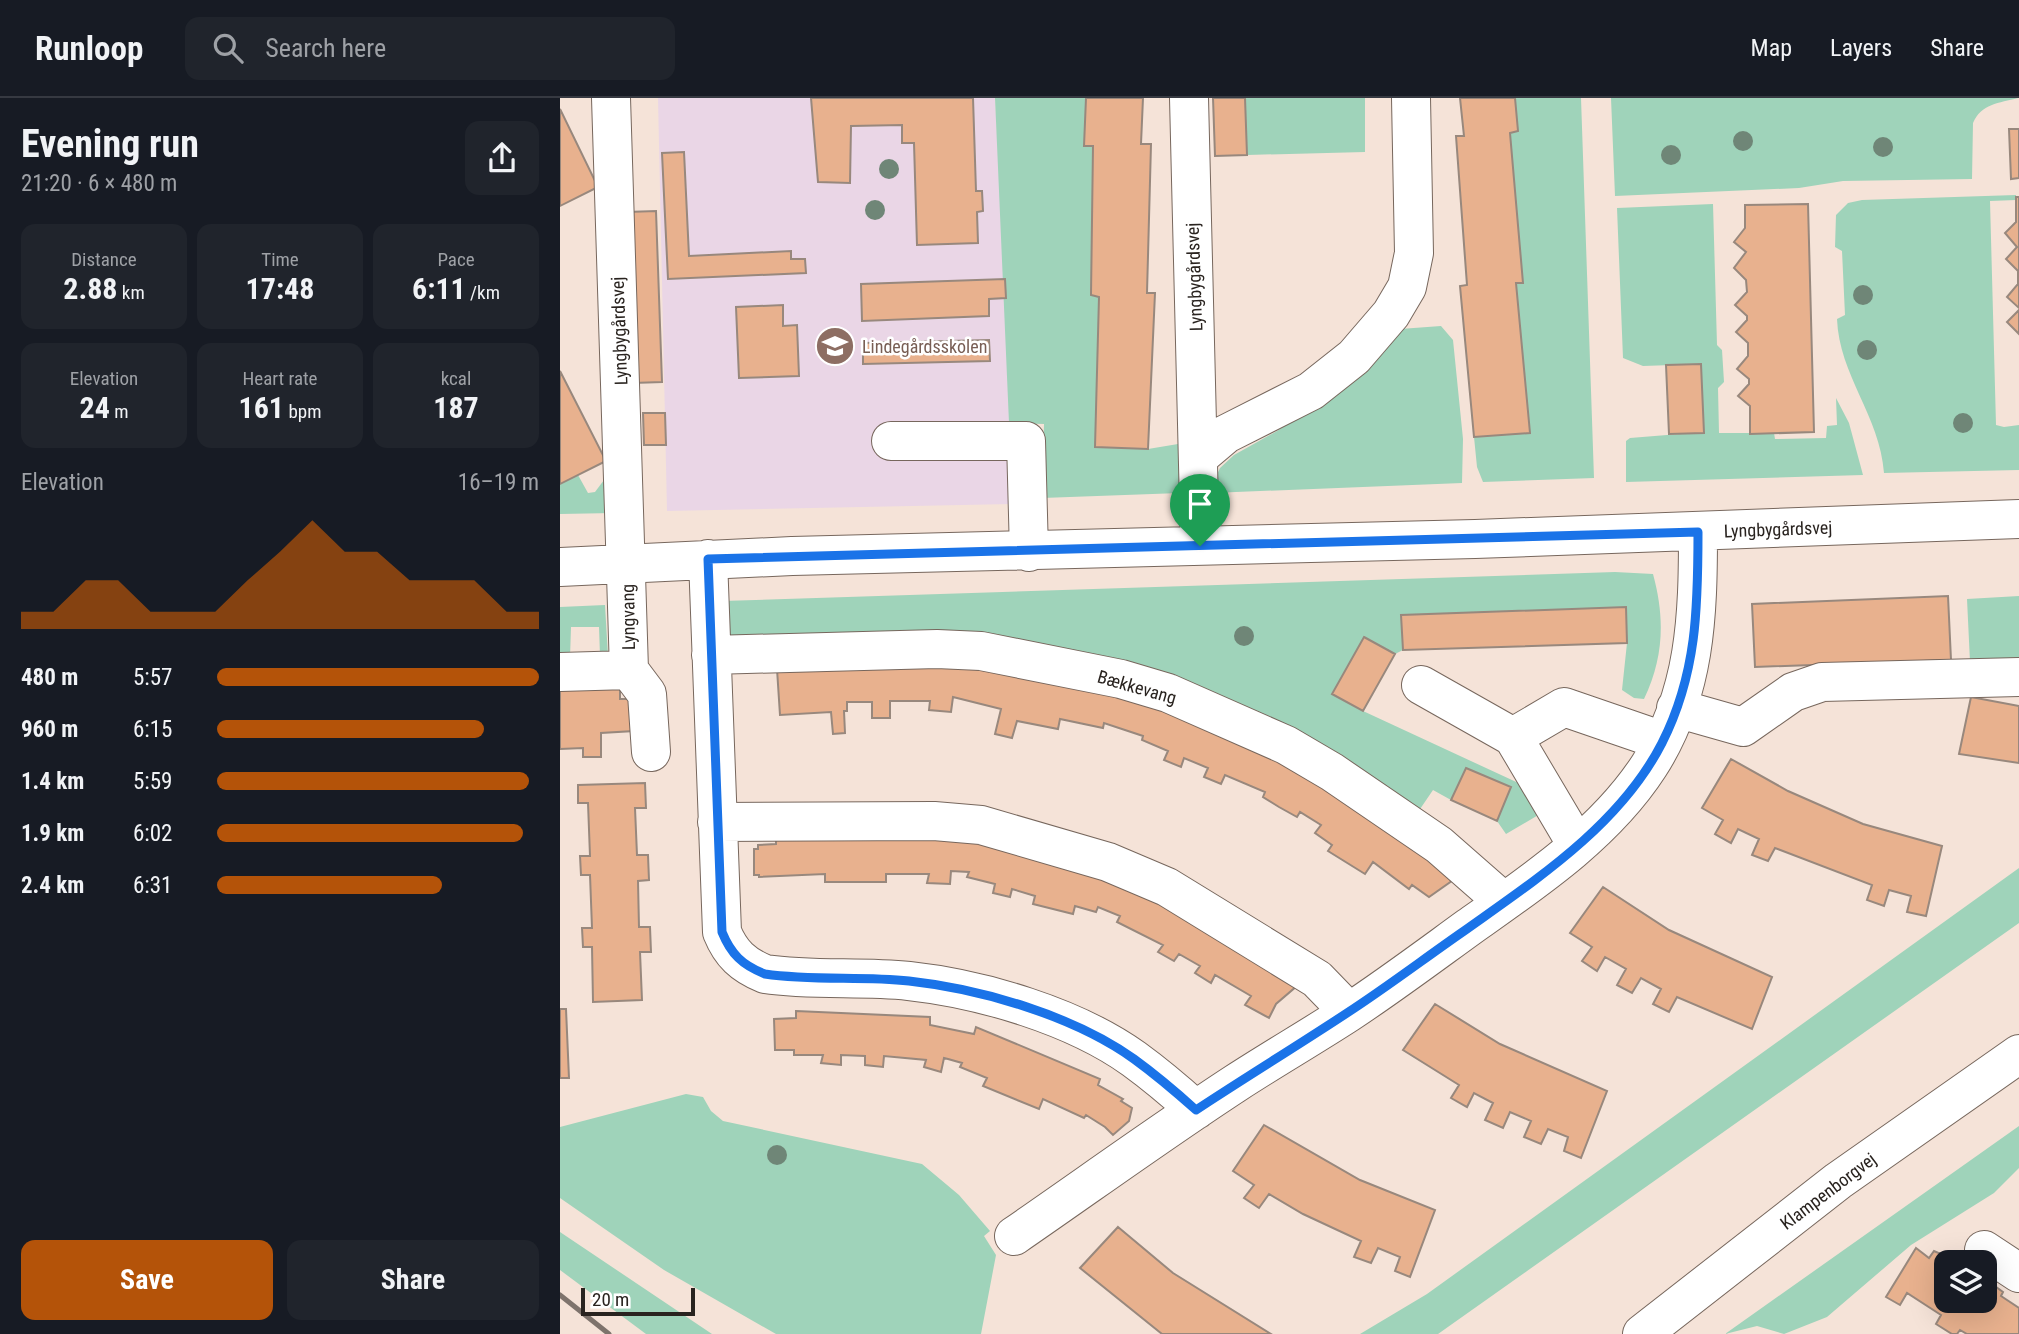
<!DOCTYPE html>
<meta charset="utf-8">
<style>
:root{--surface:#171b24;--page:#20242c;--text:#f1f3f6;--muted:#9ea1a6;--line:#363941;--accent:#b45309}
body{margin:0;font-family:"Roboto Condensed",sans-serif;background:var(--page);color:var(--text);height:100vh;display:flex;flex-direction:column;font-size:26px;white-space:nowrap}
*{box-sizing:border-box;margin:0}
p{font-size:23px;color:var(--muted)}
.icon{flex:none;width:38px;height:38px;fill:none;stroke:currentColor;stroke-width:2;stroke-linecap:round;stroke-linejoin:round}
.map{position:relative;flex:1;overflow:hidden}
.side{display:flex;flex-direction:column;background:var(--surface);width:560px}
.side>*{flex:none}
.buttons{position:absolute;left:1374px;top:1152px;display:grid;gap:14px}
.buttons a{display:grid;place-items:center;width:63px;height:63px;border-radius:14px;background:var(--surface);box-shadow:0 7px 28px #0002;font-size:35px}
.scale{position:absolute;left:21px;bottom:18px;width:114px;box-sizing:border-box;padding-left:7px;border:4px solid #29231f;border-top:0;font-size:19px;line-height:24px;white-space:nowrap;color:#29231f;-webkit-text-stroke:5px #fff;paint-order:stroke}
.pin{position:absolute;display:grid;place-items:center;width:60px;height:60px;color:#fff;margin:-72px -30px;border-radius:50% 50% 50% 0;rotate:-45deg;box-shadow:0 0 7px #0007}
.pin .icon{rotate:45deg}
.round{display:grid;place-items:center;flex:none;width:74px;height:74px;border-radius:14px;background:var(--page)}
.summary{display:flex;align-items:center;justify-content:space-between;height:119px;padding:0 21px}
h1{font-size:38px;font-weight:700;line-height:52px}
.stats{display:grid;grid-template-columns:repeat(3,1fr);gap:10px;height:119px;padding:7px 21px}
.stats div{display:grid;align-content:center;border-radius:14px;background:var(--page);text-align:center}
.stats b{font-size:30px;font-weight:700}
.stats small{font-size:19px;font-weight:400}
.stats p{font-size:19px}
.chart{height:196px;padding:14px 21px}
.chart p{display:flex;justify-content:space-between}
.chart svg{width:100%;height:126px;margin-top:7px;fill:var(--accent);opacity:.7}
.button{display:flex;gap:14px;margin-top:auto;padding:14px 21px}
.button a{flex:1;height:80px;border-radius:14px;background:var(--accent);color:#fff;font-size:28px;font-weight:700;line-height:80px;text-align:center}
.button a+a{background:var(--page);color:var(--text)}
ul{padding:0 21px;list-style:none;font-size:23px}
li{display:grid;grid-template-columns:112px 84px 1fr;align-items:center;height:52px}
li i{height:18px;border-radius:9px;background:var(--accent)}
header{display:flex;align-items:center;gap:42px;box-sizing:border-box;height:98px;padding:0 35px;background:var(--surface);border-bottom:2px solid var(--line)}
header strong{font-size:33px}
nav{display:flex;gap:38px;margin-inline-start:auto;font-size:24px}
.search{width:490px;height:63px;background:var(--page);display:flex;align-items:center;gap:18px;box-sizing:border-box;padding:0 24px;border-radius:14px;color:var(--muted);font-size:26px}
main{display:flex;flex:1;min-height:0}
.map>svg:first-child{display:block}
.education{fill:#ead6e6}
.green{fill:#9fd3ba}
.building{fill:#e8b18e;stroke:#98887d;stroke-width:2}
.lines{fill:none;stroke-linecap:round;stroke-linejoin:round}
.minor-casing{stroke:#77675d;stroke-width:40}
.minor{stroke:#fff;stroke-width:38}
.rail{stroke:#7e736c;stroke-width:5}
.tree{fill:#6f8677}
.route-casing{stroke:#fff;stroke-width:14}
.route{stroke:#1a73e8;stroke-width:9}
.labels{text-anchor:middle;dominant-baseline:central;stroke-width:5;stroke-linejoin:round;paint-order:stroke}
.street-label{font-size:18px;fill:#29231f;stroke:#fff}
.education-label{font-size:18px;fill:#785e54;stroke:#fff;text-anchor:start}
</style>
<header>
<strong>Runloop</strong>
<div class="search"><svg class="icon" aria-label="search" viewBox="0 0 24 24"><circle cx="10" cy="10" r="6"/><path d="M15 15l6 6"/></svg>Search here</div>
<nav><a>Map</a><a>Layers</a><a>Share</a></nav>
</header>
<main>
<section class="side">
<div class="summary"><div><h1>Evening run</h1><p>21:20 · 6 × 480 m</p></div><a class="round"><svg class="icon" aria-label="share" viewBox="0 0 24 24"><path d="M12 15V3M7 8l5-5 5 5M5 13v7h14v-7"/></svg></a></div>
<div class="stats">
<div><p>Distance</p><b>2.88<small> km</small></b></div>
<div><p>Time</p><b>17:48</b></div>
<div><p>Pace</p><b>6:11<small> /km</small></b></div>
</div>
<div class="stats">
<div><p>Elevation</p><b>24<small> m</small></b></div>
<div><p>Heart rate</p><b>161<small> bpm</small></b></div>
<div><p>kcal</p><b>187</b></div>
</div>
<div class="chart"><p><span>Elevation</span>16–19 m</p>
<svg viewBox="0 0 160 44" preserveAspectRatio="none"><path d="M0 44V38L10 38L20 27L30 27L40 38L50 38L60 38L70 27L80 17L90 6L100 17L110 17L120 27L130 27L140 27L150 38L160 38V44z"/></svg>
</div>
<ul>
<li><b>480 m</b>5:57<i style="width:100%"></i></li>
<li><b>960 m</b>6:15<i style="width:83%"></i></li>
<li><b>1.4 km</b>5:59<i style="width:97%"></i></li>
<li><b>1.9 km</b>6:02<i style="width:95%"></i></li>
<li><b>2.4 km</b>6:31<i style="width:70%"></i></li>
</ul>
<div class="button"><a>Save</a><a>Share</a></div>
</section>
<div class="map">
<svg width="1459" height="1236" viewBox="0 0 1459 1236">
<rect width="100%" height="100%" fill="#f5e3d8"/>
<path class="education" d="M 98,0 L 435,0 L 445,181 L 452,406 L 107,413 Z"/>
<path class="green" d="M 435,0 L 526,0 L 524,48 L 533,48 L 531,197 L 539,199 L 535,349 L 588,351 L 618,346 L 620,395 L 482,400 L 484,326 L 449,325 Z
M 685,0 L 805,0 L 805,54 L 687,57 Z
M 955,0 L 1021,0 L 1034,380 L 923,384 L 917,369 L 914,339 L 969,335 L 956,185 L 963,185 L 950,35 L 958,32 Z
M 1051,0 L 1458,0 C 1439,5 1421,6 1413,25 L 1412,81 L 1283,83 L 1239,90 L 1055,98 Z
M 1456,97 L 1456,102 L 1430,103 L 1436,327 L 1444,329 L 1459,327 L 1459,372 L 1324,375 C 1320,318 1279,277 1277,221 L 1285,217 L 1282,153 L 1275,149 L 1276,117 L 1288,105 L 1302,102 Z
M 1153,106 L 1157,247 L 1162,252 L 1164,284 L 1158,290 L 1159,335 L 1214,335 L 1215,341 L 1266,340 L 1267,328 L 1277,327 L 1276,300 L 1289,325 L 1303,377 L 1066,384 L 1066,343 L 1070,340 L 1144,334 L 1141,266 L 1083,268 L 1063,260 L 1057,110 Z
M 881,228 L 893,242 L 903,341 L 902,385 L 652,395 L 653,385 L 660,370 L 674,357 L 717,333 L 769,298 L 840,231 Z
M 18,377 L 28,395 L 35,394 L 47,378 L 54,415 L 0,416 L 0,386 Z
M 1055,474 L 1093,476 C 1105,520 1104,559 1084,601 L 1074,600 L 1062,592 L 1067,545 L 1066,509 L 842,517 L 843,552 L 835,556 L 804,539 L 772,596 L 803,613 L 967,689 L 980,716 L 946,736 L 937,723 L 951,689 L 906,670 L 891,702 L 873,692 L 856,717 L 711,628 L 176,543 L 167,535 L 162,503 Z
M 1459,498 L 1459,564 L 1410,564 L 1407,501 Z
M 45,507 L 48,558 L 40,558 L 39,529 L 11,529 L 10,560 L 0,560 L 0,509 Z
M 1459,770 L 1459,825 L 878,1236 L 800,1236 L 867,1196 Z
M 126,996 L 143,999 L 151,1013 L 163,1023 L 362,1066 L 399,1097 L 430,1133 L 424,1138 L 436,1157 L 421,1236 L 216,1236 L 104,1172 L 0,1100 L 0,1029 Z
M 1459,1028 L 1459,1070 L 1434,1095 L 1351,1147 L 1267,1219 L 1224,1236 L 1197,1228 L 1165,1236 Z
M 0,1134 L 152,1236 L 86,1236 L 0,1172 Z"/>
<path class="building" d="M 251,0 L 413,0 L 416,93 L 422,93 L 423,113 L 417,114 L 418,145 L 357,147 L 354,45 L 342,45 L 342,27 L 291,28 L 290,85 L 258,84 Z
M 526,0 L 583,0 L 581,46 L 591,46 L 587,195 L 595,195 L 588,351 L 535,349 L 539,199 L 531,197 L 533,48 L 524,48 Z
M 653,0 L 685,0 L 687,57 L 655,58 Z
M 900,0 L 955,0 L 958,33 L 950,35 L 963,185 L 956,185 L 970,335 L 914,339 L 900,188 L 907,187 L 896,38 L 904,38 Z
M 0,11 L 38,89 L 0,108 Z
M 1449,31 L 1459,31 L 1459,80 L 1451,81 Z
M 124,54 L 129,158 L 231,153 L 231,161 L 245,161 L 246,175 L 108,181 L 102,55 Z
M 1456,99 L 1459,99 L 1459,210 L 1447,199 L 1458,186 L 1458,173 L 1446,161 L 1457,149 L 1445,135 L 1456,124 Z
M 1248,106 L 1254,334 L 1190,336 L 1190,308 L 1178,298 L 1189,286 L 1189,281 L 1177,271 L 1188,258 L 1188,245 L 1176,234 L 1187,222 L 1187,218 L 1175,207 L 1187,194 L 1186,182 L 1174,170 L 1186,154 L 1174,144 L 1185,130 L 1185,107 Z
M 96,113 L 102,284 L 73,285 L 67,114 Z
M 445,181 L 446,200 L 429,201 L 429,218 L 302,223 L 301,186 Z
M 223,207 L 223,228 L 237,227 L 239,278 L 179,280 L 176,209 Z
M 1459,212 L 1459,236 L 1447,224 Z
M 429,242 L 430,263 L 303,266 L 303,245 Z
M 1141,266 L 1144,335 L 1109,336 L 1106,267 Z
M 0,273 L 46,363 L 0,386 Z
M 83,315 L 105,315 L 106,347 L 84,347 Z
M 1388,498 L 1391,562 L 1195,569 L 1192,506 Z
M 1066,509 L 1067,545 L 843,552 L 841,517 Z
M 804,539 L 835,556 L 803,613 L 772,596 Z
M 372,565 L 552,590 L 720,661 L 896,780 L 869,799 L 852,787 L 849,791 L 813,764 L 805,776 L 768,753 L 772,747 L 755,735 L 761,727 L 740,714 L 737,719 L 719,709 L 703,699 L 705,694 L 665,677 L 661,686 L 644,679 L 648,670 L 624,660 L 621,669 L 604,662 L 608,653 L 582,642 L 583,638 L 544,625 L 543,630 L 500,621 L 498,631 L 457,623 L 452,640 L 435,636 L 441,611 L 393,599 L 391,614 L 369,612 L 370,603 L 330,603 L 330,620 L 312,620 L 312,604 L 287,604 L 287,613 L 284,613 L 285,635 L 273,636 L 271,614 L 220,617 L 217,571 Z
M 60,590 L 60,601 L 73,601 L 74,633 L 41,635 L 41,659 L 23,659 L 23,650 L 0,651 L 0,592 Z
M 1411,599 L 1459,608 L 1459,665 L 1399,656 Z
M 1171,661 L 1228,693 L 1303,726 L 1382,748 L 1366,818 L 1347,814 L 1351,798 L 1329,792 L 1324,808 L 1307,802 L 1312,787 L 1215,750 L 1208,763 L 1192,757 L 1199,741 L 1178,731 L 1171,745 L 1155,736 L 1163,722 L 1142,710 Z
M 906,670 L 951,689 L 937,723 L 891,702 Z
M 85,685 L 86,710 L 75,710 L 77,757 L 88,757 L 89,782 L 78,783 L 79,829 L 90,829 L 91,854 L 80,854 L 82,902 L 33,904 L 32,849 L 23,849 L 22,830 L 32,830 L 30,777 L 21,777 L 20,758 L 30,758 L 28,705 L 18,705 L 18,687 Z
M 216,739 L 419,739 L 600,797 L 738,887 L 716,906 L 709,920 L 685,907 L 691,898 L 655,877 L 651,885 L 635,875 L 640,868 L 619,856 L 614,863 L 598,854 L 603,847 L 557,824 L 560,818 L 538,809 L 536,814 L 515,808 L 513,816 L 473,806 L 475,798 L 452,791 L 450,799 L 433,795 L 435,786 L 407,779 L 409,774 L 391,773 L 390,786 L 367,785 L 369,776 L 326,776 L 326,784 L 265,784 L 265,776 L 199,779 L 199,777 L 194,777 L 194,751 L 198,751 L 198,747 L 216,746 Z
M 1043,789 L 1109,832 L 1212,879 L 1192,931 L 1117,899 L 1109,914 L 1093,906 L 1101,891 L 1081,880 L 1072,895 L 1057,887 L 1066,871 L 1045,859 L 1037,873 L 1022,863 L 1032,849 L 1010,835 Z
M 875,906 L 940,946 L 1047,993 L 1021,1060 L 1004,1053 L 1008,1039 L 988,1031 L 981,1046 L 964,1039 L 971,1023 L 950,1014 L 943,1030 L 925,1022 L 933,1005 L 914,995 L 907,1009 L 891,1000 L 899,987 L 843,952 Z
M 0,911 L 6,911 L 9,980 L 0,980 Z
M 236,913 L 370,919 L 370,927 L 414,936 L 416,929 L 540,981 L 538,987 L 563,1001 L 561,1003 L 572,1010 L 569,1023 L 553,1037 L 545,1029 L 526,1017 L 524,1020 L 483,1001 L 479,1011 L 423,988 L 427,980 L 400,969 L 402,965 L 388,961 L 384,960 L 381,974 L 364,969 L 366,962 L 324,958 L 323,969 L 305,967 L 305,958 L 281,957 L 281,967 L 261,965 L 263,957 L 234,957 L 234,952 L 215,952 L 214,921 L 236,920 Z
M 704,1027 L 800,1082 L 875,1112 L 850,1179 L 835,1173 L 840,1159 L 818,1150 L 811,1165 L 794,1159 L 801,1143 L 743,1116 L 709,1096 L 699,1110 L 684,1100 L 694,1087 L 673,1073 Z
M 558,1129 L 613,1175 L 711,1236 L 602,1236 L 520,1170 Z
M 1356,1150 L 1369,1160 L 1374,1153 L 1388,1159 L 1386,1161 L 1390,1164 L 1386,1164 L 1386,1202 L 1424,1202 L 1427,1189 L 1433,1193 L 1436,1189 L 1443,1194 L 1441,1198 L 1459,1210 L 1459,1236 L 1407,1236 L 1400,1232 L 1397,1236 L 1392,1236 L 1376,1226 L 1381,1217 L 1347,1195 L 1340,1207 L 1326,1199 Z"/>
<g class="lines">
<g class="minor-casing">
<path id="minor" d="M 629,0 L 640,448
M 331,343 L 466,343 L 469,454
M 640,358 L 666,336 L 751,293 L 794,259 L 831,216 L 847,189 L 854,155 L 851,0
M 148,461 L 162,834 C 171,856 183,867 205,876 C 252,883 301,878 349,883 C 422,891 514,918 574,961 C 596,977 616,994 636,1012
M 0,469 L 232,458 L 915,441 L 1459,421
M 151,557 L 377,551 L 421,553 L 561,581 L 608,595 L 726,647 L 772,674 L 879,747 L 944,804
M 69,572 L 87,596 L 91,654
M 0,574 L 69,572 L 51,0
M 861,587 L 953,639 L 1017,747
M 1116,610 L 1183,629 L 1233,594 L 1262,584 L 1459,579
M 953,639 L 1004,609 L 1103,643
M 157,724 L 374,723 L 421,727 L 548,764 L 607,789 L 757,881 L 789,914
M 454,1138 C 528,1087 601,1034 676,985 C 713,961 751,939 788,915 C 829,888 869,858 909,829 C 973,784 1045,736 1089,668 C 1136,595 1138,518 1138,434
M 1424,1152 L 1459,1175
M 1082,1236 L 1278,1083 L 1459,956"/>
</g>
<use href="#minor" class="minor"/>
<path class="rail" d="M 0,1197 L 49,1236"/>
</g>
<g class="tree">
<circle cx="1183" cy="43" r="10"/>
<circle cx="1323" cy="49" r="10"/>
<circle cx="1111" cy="57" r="10"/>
<circle cx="329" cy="71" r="10"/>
<circle cx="315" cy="112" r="10"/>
<circle cx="1303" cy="197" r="10"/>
<circle cx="1307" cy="252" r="10"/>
<circle cx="1403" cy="325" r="10"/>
<circle cx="684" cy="538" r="10"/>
<circle cx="217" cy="1057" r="10"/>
</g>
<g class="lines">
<g class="route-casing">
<path id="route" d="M 1138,434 C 1138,509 1137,576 1102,645 C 1060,727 977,781 904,833 C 865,860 827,889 787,915 C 737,948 686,979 636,1012 C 616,994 596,977 574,961 C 514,918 422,891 349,883 C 301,878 252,883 205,876 C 182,867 171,856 162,834 L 148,461 Z"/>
</g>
<use href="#route" class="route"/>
</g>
<defs>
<g id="school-disc" transform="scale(2.0125)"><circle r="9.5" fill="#8d6e63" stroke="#fff"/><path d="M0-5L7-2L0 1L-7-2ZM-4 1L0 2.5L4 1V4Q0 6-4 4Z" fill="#fff"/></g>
</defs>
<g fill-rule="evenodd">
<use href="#school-disc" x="275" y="248"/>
</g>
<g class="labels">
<g class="street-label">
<text transform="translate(634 179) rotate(-92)">Lyngbygårdsvej</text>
<text transform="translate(59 233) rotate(-92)">Lyngbygårdsvej</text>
<text transform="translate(1218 431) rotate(-2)">Lyngbygårdsvej</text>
<text transform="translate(68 519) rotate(-91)">Lyngvang</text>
<text transform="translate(577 589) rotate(16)">Bækkevang</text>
<text transform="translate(1268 1093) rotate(-37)">Klampenborgvej</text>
</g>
<g class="education-label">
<text x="302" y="248">Lindegårdsskolen</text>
</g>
</g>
</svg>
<div class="buttons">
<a><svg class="icon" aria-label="layers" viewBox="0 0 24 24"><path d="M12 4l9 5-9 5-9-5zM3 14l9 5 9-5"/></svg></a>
</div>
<div class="scale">20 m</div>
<div class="pin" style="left:640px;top:448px;background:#1e9e55"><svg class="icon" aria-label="arrive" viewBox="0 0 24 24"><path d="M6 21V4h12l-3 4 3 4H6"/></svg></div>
</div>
</main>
